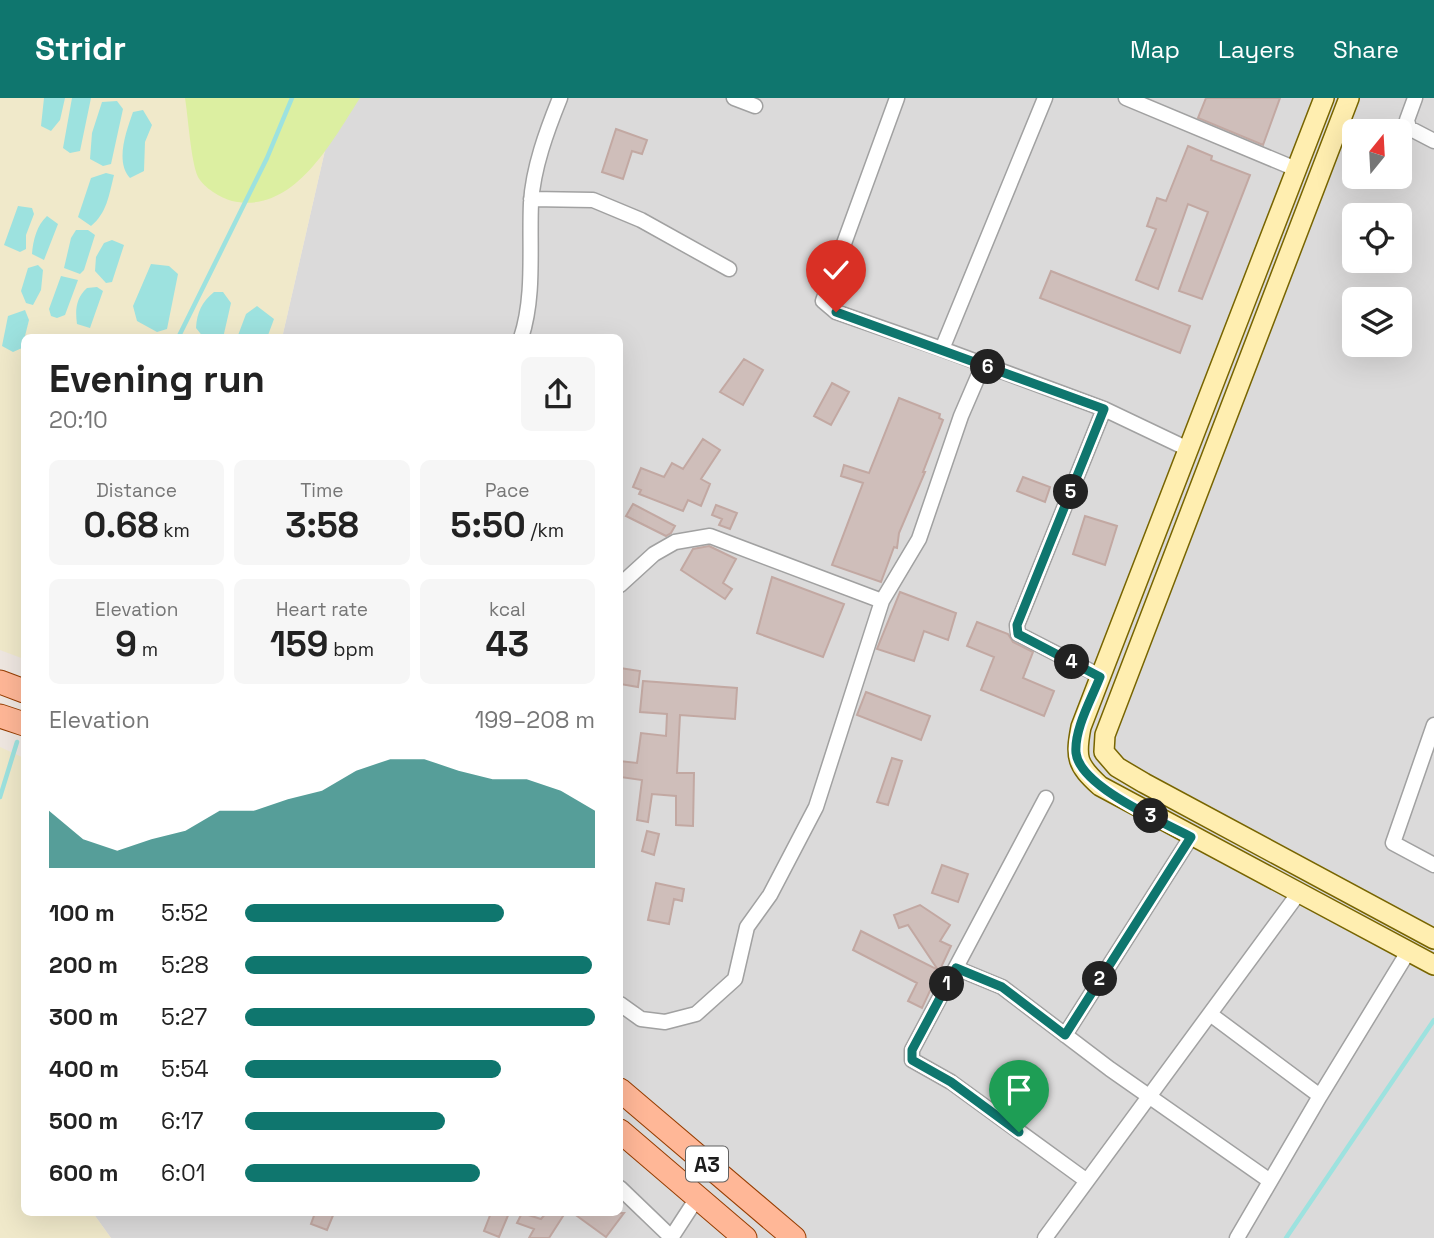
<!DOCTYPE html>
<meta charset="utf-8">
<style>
:root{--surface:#fff;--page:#f6f6f6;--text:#222;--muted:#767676;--accent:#0f766e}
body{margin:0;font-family:"Space Grotesk",sans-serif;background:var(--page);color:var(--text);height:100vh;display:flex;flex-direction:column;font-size:26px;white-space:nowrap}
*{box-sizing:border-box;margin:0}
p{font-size:23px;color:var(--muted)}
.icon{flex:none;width:38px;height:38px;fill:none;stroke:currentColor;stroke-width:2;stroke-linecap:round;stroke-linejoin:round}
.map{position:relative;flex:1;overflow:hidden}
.side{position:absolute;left:21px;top:236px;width:602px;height:882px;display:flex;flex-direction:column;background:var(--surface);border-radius:10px;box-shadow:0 7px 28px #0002}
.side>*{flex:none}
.needle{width:46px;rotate:18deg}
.tools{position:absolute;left:1342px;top:21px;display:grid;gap:14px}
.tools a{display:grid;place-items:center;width:70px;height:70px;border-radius:10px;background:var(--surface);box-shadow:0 7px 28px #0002;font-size:35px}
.pin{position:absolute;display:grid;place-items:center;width:60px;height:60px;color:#fff;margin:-72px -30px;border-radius:50% 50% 50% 0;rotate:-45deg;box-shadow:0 0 7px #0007}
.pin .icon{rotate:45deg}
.km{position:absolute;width:35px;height:35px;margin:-18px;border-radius:50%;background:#222;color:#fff;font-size:19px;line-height:35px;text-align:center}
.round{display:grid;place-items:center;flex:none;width:74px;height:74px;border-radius:10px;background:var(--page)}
.head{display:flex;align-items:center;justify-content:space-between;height:119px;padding:0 28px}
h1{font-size:38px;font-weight:800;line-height:52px}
.figures{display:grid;grid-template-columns:repeat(3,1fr);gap:10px;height:119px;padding:7px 28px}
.figures div{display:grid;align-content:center;border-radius:10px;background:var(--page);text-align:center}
.figures b{font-size:35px;font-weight:800}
.figures small{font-size:19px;font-weight:400}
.figures p{font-size:19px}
.chart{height:196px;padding:14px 28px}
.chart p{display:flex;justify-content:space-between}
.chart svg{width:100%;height:126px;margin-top:7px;fill:var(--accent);opacity:.7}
ul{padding:0 28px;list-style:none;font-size:23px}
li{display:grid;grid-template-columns:112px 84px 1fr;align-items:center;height:52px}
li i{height:18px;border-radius:9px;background:var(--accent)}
header{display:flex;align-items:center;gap:42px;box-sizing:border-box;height:98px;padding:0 35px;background:var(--accent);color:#fff}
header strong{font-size:33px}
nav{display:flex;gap:38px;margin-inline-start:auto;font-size:24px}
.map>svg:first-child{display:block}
.residential{fill:#dbdada;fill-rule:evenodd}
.farmland{fill:#f0e9ca}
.grass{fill:#dcefa1}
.water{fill:#9de2df}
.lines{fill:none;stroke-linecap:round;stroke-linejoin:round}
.stream{stroke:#9de2df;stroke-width:4.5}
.building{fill:#cfbeba;stroke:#c2a8a2;stroke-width:2}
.street-casing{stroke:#a1a1a1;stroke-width:17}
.secondary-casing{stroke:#786500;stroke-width:22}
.primary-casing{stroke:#963d00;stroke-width:25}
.street{stroke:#fff;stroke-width:14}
.secondary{stroke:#ffeeb0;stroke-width:19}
.primary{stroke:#ffb797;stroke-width:23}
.route-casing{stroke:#fff;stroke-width:14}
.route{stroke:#0f766e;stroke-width:9}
.labels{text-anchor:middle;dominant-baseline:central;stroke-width:6;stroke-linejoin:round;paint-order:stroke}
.shield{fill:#fff;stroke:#616161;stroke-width:2}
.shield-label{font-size:21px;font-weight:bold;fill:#1d1d1d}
</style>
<header>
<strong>Stridr</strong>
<nav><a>Map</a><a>Layers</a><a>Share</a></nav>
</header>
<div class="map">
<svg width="1434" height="1140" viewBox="0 0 1434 1140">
<rect width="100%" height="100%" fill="#efe7e1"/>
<path class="residential" d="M 337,0 L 1434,0 L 1434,1140 L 111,1140 L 93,1115 L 620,1115 L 620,240 L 282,240 ZM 1354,33 L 1400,33 L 1400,79 L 1354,79 ZM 1354,117 L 1400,117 L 1400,163 L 1354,163 ZM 1354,201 L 1400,201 L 1400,247 L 1354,247 Z"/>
<path class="farmland" d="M 0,0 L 337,0 L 282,240 L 24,240 L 24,561 L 0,552 Z
M 0,649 L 24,660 L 24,1115 L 93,1115 L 111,1140 L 0,1140 Z"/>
<path class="grass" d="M 185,0 L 360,0 C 332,43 294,117 232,103 C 221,100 204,90 198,79 C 191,64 188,18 185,0 Z"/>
<path class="water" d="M 44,0 L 65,0 L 60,22 L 51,33 L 41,28 Z
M 72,0 L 91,0 L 80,53 L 70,55 L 63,50 Z
M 117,3 L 123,11 L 111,66 L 103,68 L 90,61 L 92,35 L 102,4 Z
M 143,12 L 152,27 L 145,44 L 144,73 L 130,80 C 115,64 126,34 133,14 Z
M 106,75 L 114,77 C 109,97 107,115 91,128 L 78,119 L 91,80 Z
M 18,108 L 32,110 L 34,116 L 26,137 L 26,151 L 20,154 L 4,147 Z
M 47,118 L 58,126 L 44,162 L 32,156 C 33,142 37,127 47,118 Z
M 76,132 L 88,132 L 95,137 L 84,172 L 80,176 L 64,170 L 71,140 Z
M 112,142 L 124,147 L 112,184 L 106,185 L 95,173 L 96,159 L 104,145 Z
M 151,166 L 169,168 L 178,176 L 167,231 L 157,234 L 137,223 L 133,208 Z
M 38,167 L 43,172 L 41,192 L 33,207 L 26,205 L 21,193 L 28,170 Z
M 61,178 L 78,182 L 65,217 L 57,220 L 51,218 L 49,211 Z
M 97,189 L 103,193 L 90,230 L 77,226 C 75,212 76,200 87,190 Z
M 214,194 L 223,194 L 231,205 L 223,240 L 204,240 L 196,230 C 197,214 202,204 214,194 Z
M 257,208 L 274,221 L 267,240 L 237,240 L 246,216 Z
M 25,212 L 29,222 L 22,250 L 13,254 L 2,248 L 8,218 Z"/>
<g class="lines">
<path class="stream" d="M 178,240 L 267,60 L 292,0
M 0,699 L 17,644
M 1286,1140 L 1434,922"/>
</g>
<path class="building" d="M 1206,0 L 1280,0 L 1263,47 L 1198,20 Z
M 616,31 L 647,42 L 642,56 L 632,53 L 623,81 L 602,74 Z
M 1188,48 L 1212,58 L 1211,62 L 1250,77 L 1202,201 L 1179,193 L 1208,114 L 1188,106 L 1158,191 L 1136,182 L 1156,131 L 1147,128 L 1157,100 L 1166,103 Z
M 1051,173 L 1190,228 L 1180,255 L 1040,200 Z
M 744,261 L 763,272 L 743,307 L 720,294 Z
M 832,285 L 849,294 L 831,327 L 814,318 Z
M 899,300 L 940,316 L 939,320 L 943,322 L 923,374 L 925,374 L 899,435 L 897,450 L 894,449 L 881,484 L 832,467 L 863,385 L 841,378 L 844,367 L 869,375 Z
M 703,341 L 720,352 L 701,381 L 710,386 L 701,408 L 688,402 L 683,413 L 639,396 L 641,392 L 633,389 L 641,370 L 664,379 L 672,365 L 683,371 Z
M 1023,379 L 1050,389 L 1045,404 L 1017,393 Z
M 633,406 L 675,428 L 671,435 L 666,438 L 626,418 Z
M 716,407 L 737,415 L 730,431 L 719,427 L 722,421 L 712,417 Z
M 1085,418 L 1117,428 L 1105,467 L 1073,456 Z
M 709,448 L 736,461 L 723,485 L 732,491 L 725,501 L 681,472 L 693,451 Z
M 772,479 L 844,506 L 823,559 L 757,535 Z
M 900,494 L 956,515 L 948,542 L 924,533 L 914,563 L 877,551 Z
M 977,524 L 1008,536 L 1013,544 L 1033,554 L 1023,580 L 1054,593 L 1044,618 L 981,592 L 994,559 L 967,548 Z
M 620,570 L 640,573 L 638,589 L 620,586 Z
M 643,583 L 737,590 L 735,621 L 680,617 L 677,675 L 694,675 L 693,728 L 676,727 L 676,698 L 652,696 L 648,724 L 637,722 L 642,682 L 620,679 L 620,663 L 637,665 L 641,635 L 666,638 L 667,616 L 640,614 Z
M 866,594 L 930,618 L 921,642 L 857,617 Z
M 892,660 L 902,663 L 888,707 L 877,704 Z
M 647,733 L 659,736 L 654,757 L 642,753 Z
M 942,767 L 968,776 L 958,804 L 932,795 Z
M 656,785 L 684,791 L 682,803 L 674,801 L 669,826 L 648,822 Z
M 920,807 L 950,827 L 940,843 L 951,848 L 922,910 L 908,903 L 917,885 L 853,852 L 861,833 L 938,872 L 908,827 L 899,830 L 894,817 Z
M 315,1115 L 334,1115 L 327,1132 L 311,1126 Z
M 491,1115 L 509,1115 L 499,1139 L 484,1133 Z
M 522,1115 L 541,1121 L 546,1115 L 565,1115 L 549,1140 L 529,1140 L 534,1131 L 517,1125 Z
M 573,1115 L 624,1115 L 606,1139 Z"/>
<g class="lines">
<g class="street-casing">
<path id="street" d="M 734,0 L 755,8
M 897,0 L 823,203 L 836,214 L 942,251
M 1045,0 L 942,251 L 1104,311 L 1188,351
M 1126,0 L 1296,71
M 1415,0 L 1407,22 L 1409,30 L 1434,43
M 531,101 L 593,102 L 641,122 L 729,171
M 521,240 C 535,198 529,148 531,105 C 533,70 547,32 560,0
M 620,487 L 654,456 L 675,444 L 710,438 L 882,503
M 1100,578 L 1018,536 L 1017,527 L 1104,311
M 1434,627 L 1393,745 L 1434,767
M 1046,700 L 912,952 L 912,962 L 951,984 L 1087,1083
M 956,870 L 1002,889 L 1110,971 L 1270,1083
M 620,906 L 641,921 L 665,924 L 696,916 L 735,881 L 747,829 L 770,797 L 816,709 L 882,503 L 919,441 L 961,318 L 983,267
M 1210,916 L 1320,998 L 1237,1140
M 1065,937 L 1191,739
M 1320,998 L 1408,854
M 620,1090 L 672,1140
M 671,1140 L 697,1100
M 1045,1140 L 1298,796"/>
</g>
<g class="secondary-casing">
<path id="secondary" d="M 1324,0 L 1081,629 C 1075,660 1077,667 1100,688 L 1434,867
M 1349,0 L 1105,637 L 1104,654 L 1117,669 L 1144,685 L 1434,841"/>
</g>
<g class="primary-casing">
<path id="primary" d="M 0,584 L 24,593
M 0,618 L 24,626
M 620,992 L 794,1140
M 620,1033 L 745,1140"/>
</g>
<use href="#street" class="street"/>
<use href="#secondary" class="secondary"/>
<use href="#primary" class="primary"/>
</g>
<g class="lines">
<g class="route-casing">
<path id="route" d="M 836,214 L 1104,311 L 1017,527 L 1018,536 L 1100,579 C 1092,600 1074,631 1076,655 C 1080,689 1163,724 1191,739 L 1065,937 L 1002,889 L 956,870 L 912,952 L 912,962 L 951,984 L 1019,1034"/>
</g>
<use href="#route" class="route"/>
</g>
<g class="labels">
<rect class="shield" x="686" y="1048.5" width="42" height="35" rx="5"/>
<g class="shield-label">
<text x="707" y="1066">A3</text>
</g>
</g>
</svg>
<div class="tools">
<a><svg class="needle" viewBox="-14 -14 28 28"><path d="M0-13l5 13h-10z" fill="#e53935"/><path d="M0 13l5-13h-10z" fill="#767676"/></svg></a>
<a><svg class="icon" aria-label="locate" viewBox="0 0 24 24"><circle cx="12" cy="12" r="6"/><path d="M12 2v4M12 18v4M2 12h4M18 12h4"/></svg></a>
<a><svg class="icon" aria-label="layers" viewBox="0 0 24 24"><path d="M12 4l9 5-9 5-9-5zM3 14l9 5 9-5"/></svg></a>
</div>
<div class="pin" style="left:1019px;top:1034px;background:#1e9e55"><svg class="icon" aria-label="arrive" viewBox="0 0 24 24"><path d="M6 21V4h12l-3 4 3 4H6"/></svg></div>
<div class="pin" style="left:836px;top:214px;background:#d93025"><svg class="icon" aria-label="check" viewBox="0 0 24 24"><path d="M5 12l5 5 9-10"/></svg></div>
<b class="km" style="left:947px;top:886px">1</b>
<b class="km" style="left:1100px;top:881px">2</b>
<b class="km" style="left:1151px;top:718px">3</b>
<b class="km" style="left:1072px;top:564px">4</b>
<b class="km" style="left:1071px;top:394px">5</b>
<b class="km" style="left:988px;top:269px">6</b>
<section class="side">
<div class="head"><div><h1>Evening run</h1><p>20:10</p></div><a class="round"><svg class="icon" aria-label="share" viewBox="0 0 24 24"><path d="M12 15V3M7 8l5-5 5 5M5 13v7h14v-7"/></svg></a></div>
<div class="figures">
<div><p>Distance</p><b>0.68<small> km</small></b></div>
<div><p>Time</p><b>3:58</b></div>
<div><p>Pace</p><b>5:50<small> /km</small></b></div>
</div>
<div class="figures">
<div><p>Elevation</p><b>9<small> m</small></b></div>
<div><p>Heart rate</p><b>159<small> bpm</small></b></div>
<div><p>kcal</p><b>43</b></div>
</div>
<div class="chart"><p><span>Elevation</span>199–208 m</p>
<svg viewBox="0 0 160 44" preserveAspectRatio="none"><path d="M0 44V24L10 34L20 38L30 34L40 31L50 24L60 24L70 20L80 17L90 10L100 6L110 6L120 10L130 13L140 13L150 17L160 24V44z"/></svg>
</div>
<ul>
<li><b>100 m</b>5:52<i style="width:74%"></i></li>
<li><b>200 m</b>5:28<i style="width:99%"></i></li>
<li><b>300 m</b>5:27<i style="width:100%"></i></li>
<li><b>400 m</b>5:54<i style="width:73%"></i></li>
<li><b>500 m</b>6:17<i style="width:57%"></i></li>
<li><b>600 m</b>6:01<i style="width:67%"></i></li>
</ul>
</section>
</div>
